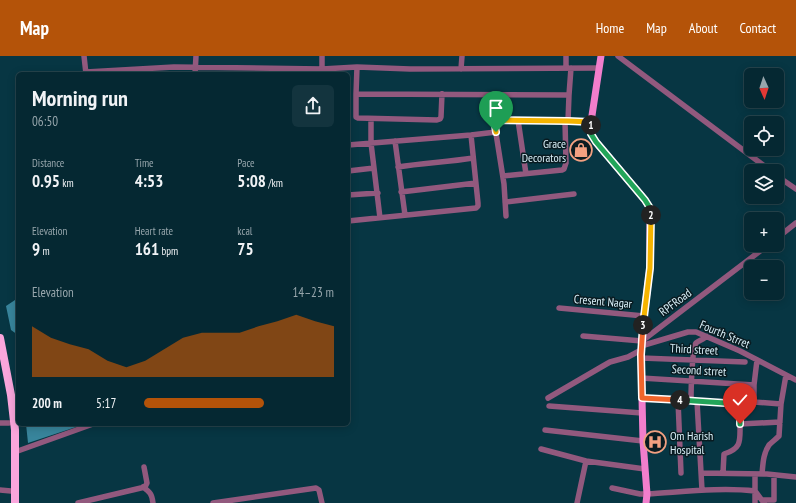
<!DOCTYPE html>
<meta charset="utf-8">
<style>
:root{--surface:#052832;--page:#13343e;--text:#f1f3f6;--muted:#97a6ac;--line:#26444d;--accent:#b45309}
body{margin:0;font-family:"PT Sans Narrow",sans-serif;background:var(--page);color:var(--text);height:100vh;display:flex;flex-direction:column;font-size:15px;white-space:nowrap}
*{box-sizing:border-box;margin:0}
p{font-size:13px;color:var(--muted)}
.icon{flex:none;width:22px;height:22px;fill:none;stroke:currentColor;stroke-width:2;stroke-linecap:round;stroke-linejoin:round}
.map{position:relative;flex:1;overflow:hidden}
.side{position:absolute;left:16px;top:16px;width:334px;height:354px;display:flex;flex-direction:column;background:var(--surface);border-radius:6px;box-shadow:0 2px 10px #0003,0 0 0 1px var(--line)}
.side>*{flex:none}
.needle{width:26px;rotate:177deg}
.buttons{position:absolute;left:744px;top:12px;display:grid;gap:8px}
.buttons a{display:grid;place-items:center;width:40px;height:40px;border-radius:6px;background:var(--surface);box-shadow:0 2px 10px #0003,0 0 0 1px var(--line);font-size:20px}
.pin{position:absolute;display:grid;place-items:center;width:34px;height:34px;color:#fff;margin:-41px -17px;border-radius:50% 50% 50% 0;rotate:-45deg;box-shadow:0 0 4px #0007}
.pin .icon{rotate:45deg}
.km{position:absolute;width:20px;height:20px;margin:-10px;border-radius:50%;background:#222;color:#fff;font-size:11px;line-height:20px;text-align:center}
.round{display:grid;place-items:center;flex:none;width:42px;height:42px;border-radius:6px;background:var(--page)}
.overview{display:flex;align-items:center;justify-content:space-between;height:68px;padding:0 16px}
h1{font-size:22px;font-weight:800;line-height:30px}
.stats{display:grid;grid-template-columns:repeat(3,1fr);gap:6px;height:68px;padding:4px 16px}
.stats div{display:grid;align-content:center}
.stats b{font-size:17px;font-weight:800}
.stats small{font-size:11px;font-weight:400}
.stats p{font-size:11px}
.chart{height:112px;padding:8px 16px}
.chart p{display:flex;justify-content:space-between}
.chart svg{width:100%;height:72px;margin-top:4px;fill:var(--accent);opacity:.7}
ul{padding:0 16px;list-style:none;font-size:13px}
li{display:grid;grid-template-columns:64px 48px 1fr;align-items:center;height:30px}
li i{height:10px;border-radius:5px;background:var(--accent)}
header{display:flex;align-items:center;gap:24px;box-sizing:border-box;height:56px;padding:0 20px;background:var(--accent);color:#fff}
header strong{font-size:19px}
nav{display:flex;gap:22px;margin-inline-start:auto;font-size:14px}
.map>svg:first-child{display:block}
.water{fill:#38859c}
.lines{fill:none;stroke-linecap:round;stroke-linejoin:round}
.minor{stroke:#92597e;stroke-width:5.5}
.major{stroke:#f17ecc;stroke-width:7}
.highway{stroke:#faa6dc;stroke-width:8}
.split-1-casing{stroke:#fff;stroke-width:8}
.split-2-casing{stroke:#fff;stroke-width:8}
.split-3-casing{stroke:#fff;stroke-width:8}
.split-4-casing{stroke:#fff;stroke-width:8}
.split-5-casing{stroke:#fff;stroke-width:8}
.split-1{stroke:#f5b400;stroke-width:5}
.split-2{stroke:#22a559;stroke-width:5}
.split-3{stroke:#f5b400;stroke-width:5}
.split-4{stroke:#f0652b;stroke-width:5}
.split-5{stroke:#22a559;stroke-width:5}
.labels{text-anchor:middle;dominant-baseline:central;stroke-width:3;stroke-linejoin:round;paint-order:stroke}
.poi-label{font-size:12px;fill:#d8eff7;stroke:#091b21;text-anchor:end}
.street-label{font-size:12px;fill:#d8eff7;stroke:#091b21}
</style>
<header>
<strong>Map</strong>
<nav><a>Home</a><a>Map</a><a>About</a><a>Contact</a></nav>
</header>
<div class="map">
<svg width="796" height="447" viewBox="0 0 796 447">
<rect width="100%" height="100%" fill="#073643"/>
<path class="water" d="M 18,243 L 18,279 L 11,274 L 6,250 L 15,244 Z
M 26,368 L 85,368 L 28,387 Z"/>
<g class="lines">
<path class="minor" d="M 84,0 L 86,18
M 322,0 L 322,13 L 357,11 L 410,13 L 598,12
M 618,0 L 771,115
M 357,11 L 356,38 L 569,39
M 566,12 L 566,0
M 461,13 L 462,0
M 86,16 L 174,11 L 322,13 L 322,18
M 195,18 L 196,0
M 356,38 L 356,61 L 358,62 L 437,64 L 440,63 L 441,61 L 442,38
M 371,63 L 371,87 L 380,162
M 518,64 L 526,118
M 494,65 L 494,38
M 568,65 L 569,39 L 571,12
M 395,85 L 405,159
M 348,89 L 471,79 L 496,76
M 398,111 C 423,107 448,106 473,102
M 348,115 L 374,112
M 503,120 L 562,114 L 564,113 L 566,107 L 565,65
M 777,120 L 796,133
M 401,136 L 476,127
M 348,139 L 378,137
M 505,146 L 574,138
M 506,160 L 504,128 L 494,65 L 568,65 L 591,66
M 348,165 L 476,152 L 478,150 L 478,147 L 471,79
M 777,182 L 796,167
M 559,252 L 644,260
M 583,280 L 642,285 L 768,189
M 641,290 L 688,276 L 696,276 L 740,295 L 796,324
M 641,302 L 745,306
M 641,322 L 754,329
M 548,342 L 603,310 L 610,306 L 628,301 L 641,294
M 642,342 L 725,347 L 754,346 L 754,329 L 757,304
M 678,344 L 681,417
M 691,345 C 691,336 692,292 696,287 C 699,284 704,284 706,280
M 697,345 L 702,434
M 740,346 L 740,368 L 780,366
M 754,346 L 781,348
M 549,350 L 642,357
M 0,367 L 9,367
M 545,374 L 643,385
M 541,393 L 586,405 L 645,413
M 15,396 L 93,368
M 701,417 L 767,418 L 796,421
M 723,417 L 724,398 C 742,392 740,385 740,368
M 762,418 C 763,408 763,398 769,389 C 772,386 776,383 779,380 L 781,348 L 786,319
M 143,431 C 150,436 152,438 153,447
M 612,432 L 640,438 L 647,438 C 682,436 720,431 755,435 L 764,447
M 0,434 L 11,435 L 15,435
M 762,444 L 774,444 L 774,419
M 78,447 L 145,431 L 147,427 L 144,411
M 213,447 L 316,432 L 319,434 L 322,447
M 577,447 L 586,405
M 755,447 L 755,418"/>
<path class="major" d="M 601,0 L 591,66 L 591,78 L 596,86 L 645,144 L 648,149 L 650,155 L 650,212 L 644,260 L 641,299 L 643,385 L 647,438 L 646,447"/>
<path class="highway" d="M 0,282 L 11,339 L 15,374 L 15,447"/>
</g>
<g class="lines">
<g class="split-1-casing">
<path id="split-1" d="M 496,76 L 494,64 L 568,65 L 591,66 L 591,69"/>
</g>
<g class="split-2-casing">
<path id="split-2" d="M 591,69 L 591,78 L 596,86 L 645,144 L 650,152 L 651,159"/>
</g>
<g class="split-3-casing">
<path id="split-3" d="M 643,269 L 650,212 L 651,159"/>
</g>
<g class="split-4-casing">
<path id="split-4" d="M 643,269 L 641,299 L 642,342 L 680,344"/>
</g>
<g class="split-5-casing">
<path id="split-5" d="M 680,344 L 725,347 L 740,346 L 740,368"/>
</g>
<use href="#split-1" class="split-1"/>
<use href="#split-2" class="split-2"/>
<use href="#split-3" class="split-3"/>
<use href="#split-4" class="split-4"/>
<use href="#split-5" class="split-5"/>
</g>
<defs>
<g id="shop-ring" transform="scale(1.15)"><circle r="9.5" fill="#091b21" stroke="#f2a081" stroke-width="1.5"/><path d="M-5-2.5h2.3a2.7 3.5 0 0 1 5.4 0H5L5.5 6h-11ZM-1.5-2.5h3a1.5 2.3 0 0 0-3 0Z" fill="#f2a081"/></g>
<g id="hospital-ring" transform="scale(1.15)"><circle r="9.5" fill="#091b21" stroke="#f2a081" stroke-width="1.5"/><path d="M-5-5h3v3.5h4V-5h3V5h-3V1.5h-4V5h-3Z" fill="#f2a081"/></g>
</defs>
<g fill-rule="evenodd">
<use href="#shop-ring" x="581" y="94"/>
<use href="#hospital-ring" x="655" y="386"/>
</g>
<g class="labels">
<g class="poi-label">
<text x="566" y="87">Grace<tspan x="566" dy="14">Decorators</tspan></text>
<text x="670" y="379" text-anchor="start">Om Harish<tspan x="670" dy="14">Hospital</tspan></text>
</g>
<g class="street-label">
<text transform="translate(603 245) rotate(5)">Cresent Nagar</text>
<text transform="translate(675 246) rotate(-37)">RPFRoad</text>
<text transform="translate(725 278) rotate(23)">Fourth Strret</text>
<text transform="translate(694 293) rotate(3)">Third street</text>
<text transform="translate(699 314) rotate(3)">Second strret</text>
</g>
</g>
</svg>
<div class="buttons">
<a><svg class="needle" viewBox="-14 -14 28 28"><path d="M0-13l5 13h-10z" fill="#e53935"/><path d="M0 13l5-13h-10z" fill="#97a6ac"/></svg></a>
<a><svg class="icon" aria-label="locate" viewBox="0 0 24 24"><circle cx="12" cy="12" r="6"/><path d="M12 2v4M12 18v4M2 12h4M18 12h4"/></svg></a>
<a><svg class="icon" aria-label="layers" viewBox="0 0 24 24"><path d="M12 4l9 5-9 5-9-5zM3 14l9 5 9-5"/></svg></a>
<a>+</a>
<a>−</a>
</div>
<div class="pin" style="left:496px;top:76px;background:#1e9e55"><svg class="icon" aria-label="arrive" viewBox="0 0 24 24"><path d="M6 21V4h12l-3 4 3 4H6"/></svg></div>
<div class="pin" style="left:740px;top:368px;background:#d93025"><svg class="icon" aria-label="check" viewBox="0 0 24 24"><path d="M5 12l5 5 9-10"/></svg></div>
<b class="km" style="left:591px;top:69px">1</b>
<b class="km" style="left:651px;top:159px">2</b>
<b class="km" style="left:643px;top:269px">3</b>
<b class="km" style="left:680px;top:344px">4</b>
<section class="side">
<div class="overview"><div><h1>Morning run</h1><p>06:50</p></div><a class="round"><svg class="icon" aria-label="share" viewBox="0 0 24 24"><path d="M12 15V3M7 8l5-5 5 5M5 13v7h14v-7"/></svg></a></div>
<div class="stats">
<div><p>Distance</p><b>0.95<small> km</small></b></div>
<div><p>Time</p><b>4:53</b></div>
<div><p>Pace</p><b>5:08<small> /km</small></b></div>
</div>
<div class="stats">
<div><p>Elevation</p><b>9<small> m</small></b></div>
<div><p>Heart rate</p><b>161<small> bpm</small></b></div>
<div><p>kcal</p><b>75</b></div>
</div>
<div class="chart"><p><span>Elevation</span>14–23 m</p>
<svg viewBox="0 0 160 44" preserveAspectRatio="none"><path d="M0 44V13L10 20L20 24L30 27L40 34L50 38L60 34L70 27L80 20L90 17L100 17L110 17L120 13L130 10L140 6L150 10L160 13V44z"/></svg>
</div>
<ul>
<li><b>200 m</b>5:17<i style="width:63%"></i></li>
</ul>
</section>
</div>
